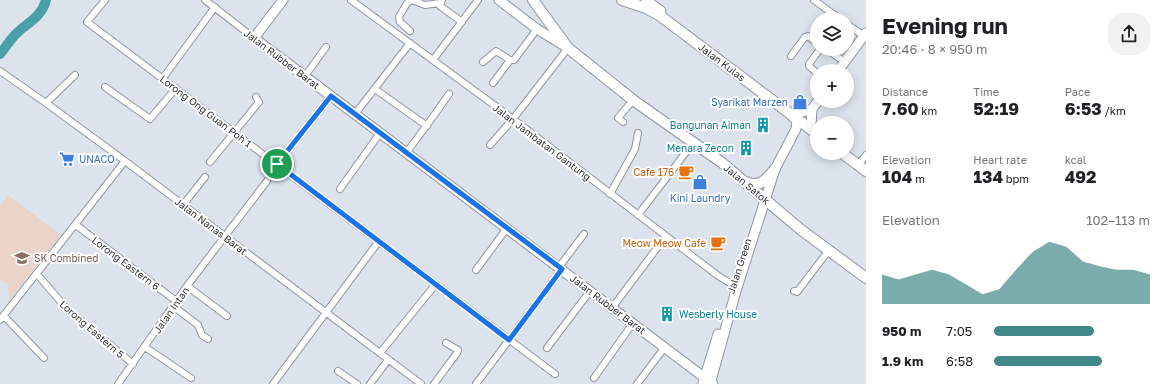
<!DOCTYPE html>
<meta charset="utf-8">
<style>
:root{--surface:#fff;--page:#f2f2f2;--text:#202124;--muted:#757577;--accent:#428a8a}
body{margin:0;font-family:"Golos Text",sans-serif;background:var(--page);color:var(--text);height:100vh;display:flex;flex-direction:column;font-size:15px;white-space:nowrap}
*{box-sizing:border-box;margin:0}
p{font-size:13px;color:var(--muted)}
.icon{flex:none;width:22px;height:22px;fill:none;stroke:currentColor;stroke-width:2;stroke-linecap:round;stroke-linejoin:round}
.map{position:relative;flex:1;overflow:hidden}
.side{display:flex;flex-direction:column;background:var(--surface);width:300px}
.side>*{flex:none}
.tools{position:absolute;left:810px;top:12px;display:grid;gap:8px}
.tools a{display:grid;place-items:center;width:44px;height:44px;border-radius:50%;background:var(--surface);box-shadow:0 2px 10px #0003;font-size:20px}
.pin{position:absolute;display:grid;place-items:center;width:34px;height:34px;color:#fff;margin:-17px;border:2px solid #fff;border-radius:50%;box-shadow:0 1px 4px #0007}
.round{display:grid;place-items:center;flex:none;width:42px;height:42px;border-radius:16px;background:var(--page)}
.head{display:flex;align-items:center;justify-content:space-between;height:68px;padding:0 16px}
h1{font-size:22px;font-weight:700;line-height:30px}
.metrics{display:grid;grid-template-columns:repeat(3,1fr);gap:6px;height:68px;padding:4px 16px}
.metrics div{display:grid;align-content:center}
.metrics b{font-size:17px;font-weight:700}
.metrics small{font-size:11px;font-weight:400}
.metrics p{font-size:11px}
.chart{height:112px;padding:8px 16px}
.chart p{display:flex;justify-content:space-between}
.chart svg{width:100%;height:72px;margin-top:4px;fill:var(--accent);opacity:.7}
ul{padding:0 16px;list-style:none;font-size:13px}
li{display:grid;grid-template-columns:64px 48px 1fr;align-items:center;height:30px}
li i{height:10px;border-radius:5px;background:var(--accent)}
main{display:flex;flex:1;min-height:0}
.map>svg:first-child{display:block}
.education{fill:#ead3c9}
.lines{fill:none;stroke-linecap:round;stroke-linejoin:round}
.river{stroke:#4aa0a6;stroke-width:10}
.minor-casing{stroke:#90979f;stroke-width:8}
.secondary-casing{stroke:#90979f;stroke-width:11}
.primary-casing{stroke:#90979f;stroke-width:12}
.minor{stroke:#fff;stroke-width:6}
.secondary{stroke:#fff;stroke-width:9}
.primary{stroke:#fff;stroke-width:10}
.route-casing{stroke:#fff;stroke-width:8}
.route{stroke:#1a73e8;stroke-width:5}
.labels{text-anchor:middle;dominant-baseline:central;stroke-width:4;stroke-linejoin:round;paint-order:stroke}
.street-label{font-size:10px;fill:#313438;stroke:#fff}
.shop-label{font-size:10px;fill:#366cbe;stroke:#fff;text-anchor:end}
.culture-label{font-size:10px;fill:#0d838f;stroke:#fff;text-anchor:end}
.food-label{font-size:10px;fill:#c56008;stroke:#fff;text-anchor:end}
.education-label{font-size:10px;fill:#785e54;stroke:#fff;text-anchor:start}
</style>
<main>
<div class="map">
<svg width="866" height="384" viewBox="0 0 866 384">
<rect width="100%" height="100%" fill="#dce3ec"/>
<path class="education" d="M 8,195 L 61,235 L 9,301 L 8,284 L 0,280 L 0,206 Z"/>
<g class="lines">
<path class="river" d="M 0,54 C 6,47 11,38 18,32 C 29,22 42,16 46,0"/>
<g class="minor-casing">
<path id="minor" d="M 105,0 L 87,22 L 555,374
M 205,0 L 254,38
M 351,0 L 513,119 L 717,275 L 733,285
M 412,0 L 425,5 L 440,3
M 442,0 L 440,6 L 462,22
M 814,0 L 840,19
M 847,24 L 864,36
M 410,31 L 400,22 L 399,17 L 407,3 L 412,0
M 826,49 L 845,62
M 791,56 L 805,37 L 808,36 L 817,43
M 433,60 L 478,0
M 483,62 L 496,51 L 510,60 L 514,60 L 537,29
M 0,71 L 46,103 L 121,158 L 421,384
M 817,73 L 809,66 L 809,64 L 820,49
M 305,76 L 326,47
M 163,78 L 215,7
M 493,83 L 510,60
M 105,87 L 150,119 L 176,88
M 375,89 L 427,126
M 46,103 L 75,75
M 355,114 L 410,43
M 623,122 L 618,118 L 633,100
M 490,145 L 513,119 L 568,48
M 407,152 L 435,114 L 449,94
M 210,162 L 259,102 L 256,97
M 277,164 L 331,96
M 858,165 L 866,155
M 340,189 L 380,133
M 610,194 L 635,149 L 638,133
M 183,205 L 205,177
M 638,215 L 693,143
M 76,225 L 176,301
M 559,267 L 584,234
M 476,270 L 507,228
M 37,274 L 66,308 L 133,364
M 187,286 L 227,316
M 794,291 L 797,292 L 829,250
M 173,306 L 198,325 L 202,335 L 208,339
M 612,308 L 666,236
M 4,316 L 44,358
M 0,320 L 125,161
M 145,347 L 191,378
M 547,348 L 590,291
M 380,353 L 435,285
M 338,371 L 357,384
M 594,378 L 633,323
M 118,384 L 187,286 L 267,181
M 273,384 L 379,241
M 370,384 L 388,360
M 434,384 L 457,353 L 458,350 L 446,343
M 476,384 L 562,269
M 637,384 L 665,347"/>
</g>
<g class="secondary-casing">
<path id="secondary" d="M 283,0 L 254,38 L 713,384
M 499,0 L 537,29 L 568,48
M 646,0 L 661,11
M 838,71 L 866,33
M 796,114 L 812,109
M 811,126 L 812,109 L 818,101
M 703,383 L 718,334
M 710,384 L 736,291 L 775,169 L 796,129 L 797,121 L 791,115"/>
</g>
<g class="primary-casing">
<path id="primary" d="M 533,0 L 568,48 L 633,100 L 721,162 L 800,229 L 866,278
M 622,0 L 646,8 L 659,15 L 817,134
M 842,153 L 866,171
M 746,182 C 760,188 766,180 775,169"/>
</g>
<use href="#minor" class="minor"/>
<use href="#secondary" class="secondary"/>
<use href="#primary" class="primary"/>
</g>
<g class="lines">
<g class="route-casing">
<path id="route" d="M 331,96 L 562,269 L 509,340 L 277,164 Z"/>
</g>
<use href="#route" class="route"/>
</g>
<defs>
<g id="shop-bare" transform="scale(1.2)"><path d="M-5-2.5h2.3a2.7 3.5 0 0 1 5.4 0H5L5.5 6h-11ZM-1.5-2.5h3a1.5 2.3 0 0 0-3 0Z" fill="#3f7fe0" stroke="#fff" stroke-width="2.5" paint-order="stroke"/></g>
<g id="building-bare" transform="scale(1.2)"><path d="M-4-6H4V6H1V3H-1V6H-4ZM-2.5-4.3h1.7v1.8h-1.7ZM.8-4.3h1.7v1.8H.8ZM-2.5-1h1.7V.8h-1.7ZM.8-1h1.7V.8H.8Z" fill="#0f9aa8" stroke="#fff" stroke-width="2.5" paint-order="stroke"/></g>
<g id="supermarket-bare" transform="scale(1.2)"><path d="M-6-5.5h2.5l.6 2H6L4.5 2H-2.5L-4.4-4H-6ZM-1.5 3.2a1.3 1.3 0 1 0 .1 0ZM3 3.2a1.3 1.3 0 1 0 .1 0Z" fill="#3f7fe0" stroke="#fff" stroke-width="2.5" paint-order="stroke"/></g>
<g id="cafe-bare" transform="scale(1.2)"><path d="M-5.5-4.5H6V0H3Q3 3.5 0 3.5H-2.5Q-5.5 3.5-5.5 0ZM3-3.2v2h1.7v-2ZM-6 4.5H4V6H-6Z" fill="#e8710a" stroke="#fff" stroke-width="2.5" paint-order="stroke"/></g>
<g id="school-bare" transform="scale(1.2)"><path d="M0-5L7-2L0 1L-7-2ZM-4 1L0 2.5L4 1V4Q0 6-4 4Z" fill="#8d6e63" stroke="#fff" stroke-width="2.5" paint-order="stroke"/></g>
</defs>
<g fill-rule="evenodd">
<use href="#shop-bare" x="800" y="102"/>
<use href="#building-bare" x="763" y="125"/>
<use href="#building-bare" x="746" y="148"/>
<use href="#supermarket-bare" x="67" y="159"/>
<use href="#cafe-bare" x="686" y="172"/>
<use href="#shop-bare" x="700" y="182"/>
<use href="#cafe-bare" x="718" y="243"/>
<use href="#school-bare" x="22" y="258"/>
<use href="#building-bare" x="667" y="314"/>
</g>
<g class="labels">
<g class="street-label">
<text transform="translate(282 59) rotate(37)">Jalan Rubber Barat</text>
<text transform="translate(722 62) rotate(37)">Jalan Kulas</text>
<text transform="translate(206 111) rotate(37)">Lorong Ong Guan Poh 1</text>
<text transform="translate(542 142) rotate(37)">Jalan Jambatan Gantung</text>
<text transform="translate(747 184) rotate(40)">Jalan Satok</text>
<text transform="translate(211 226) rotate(37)">Jalan Nanas Barat</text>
<text transform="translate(126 263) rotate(37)">Lorong Eastern 6</text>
<text transform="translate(739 266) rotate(-72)">Jalan Green</text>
<text transform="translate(608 304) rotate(37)">Jalan Rubber Barat</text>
<text transform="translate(171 310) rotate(-55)">Jalan Intan</text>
<text transform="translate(92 329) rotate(41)">Lorong Eastern 5</text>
</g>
<g class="shop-label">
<text x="788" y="102">Syarikat Marzen</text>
<text x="79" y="159" text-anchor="start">UNACO</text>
<text x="700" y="198" text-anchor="middle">Kini Laundry</text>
</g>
<g class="culture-label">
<text x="751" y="125">Bangunan Aiman</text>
<text x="734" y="148">Menara Zecon</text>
<text x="679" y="314" text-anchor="start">Wesberly House</text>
</g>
<g class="food-label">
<text x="674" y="172">Cafe 176</text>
<text x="706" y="243">Meow Meow Cafe</text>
</g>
<g class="education-label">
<text x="34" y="258">SK Combined</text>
</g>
</g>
</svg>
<div class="tools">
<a><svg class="icon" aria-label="layers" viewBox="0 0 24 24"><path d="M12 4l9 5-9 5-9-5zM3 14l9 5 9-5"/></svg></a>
<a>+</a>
<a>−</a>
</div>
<div class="pin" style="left:277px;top:164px;background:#1e9e55"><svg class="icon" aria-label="arrive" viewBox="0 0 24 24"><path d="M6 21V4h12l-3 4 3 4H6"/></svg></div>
</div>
<section class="side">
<div class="head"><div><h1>Evening run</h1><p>20:46 · 8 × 950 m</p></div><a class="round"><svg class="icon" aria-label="share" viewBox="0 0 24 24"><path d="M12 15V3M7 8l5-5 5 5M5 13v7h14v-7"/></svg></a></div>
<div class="metrics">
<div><p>Distance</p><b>7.60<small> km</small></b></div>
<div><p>Time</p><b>52:19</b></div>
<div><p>Pace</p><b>6:53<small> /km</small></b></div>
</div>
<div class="metrics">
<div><p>Elevation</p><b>104<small> m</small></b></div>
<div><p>Heart rate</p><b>134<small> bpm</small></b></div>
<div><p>kcal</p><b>492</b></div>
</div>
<div class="chart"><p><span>Elevation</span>102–113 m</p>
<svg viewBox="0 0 160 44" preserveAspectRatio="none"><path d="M0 44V26L10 29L20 26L30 23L40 26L50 32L60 38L70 35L80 23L90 12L100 6L110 9L120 18L130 21L140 23L150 23L160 26V44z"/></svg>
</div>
<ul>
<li><b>950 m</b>7:05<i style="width:64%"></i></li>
<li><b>1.9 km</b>6:58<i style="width:69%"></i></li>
</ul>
</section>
</main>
